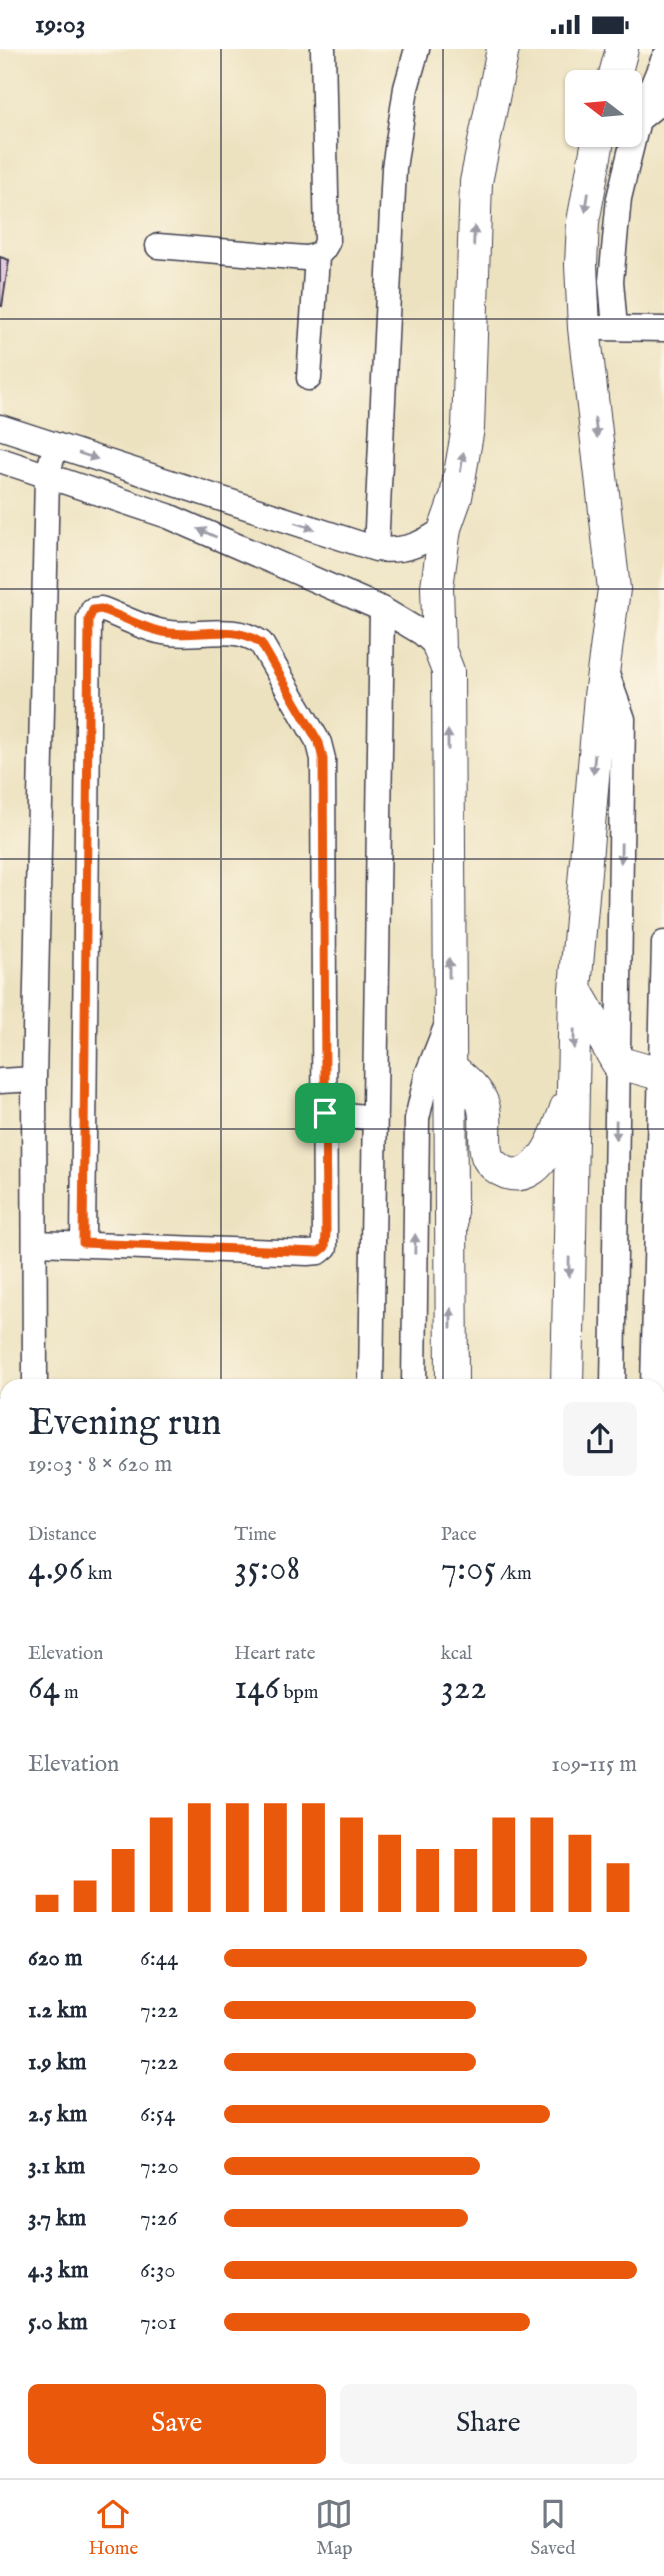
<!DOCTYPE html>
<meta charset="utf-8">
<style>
:root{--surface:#fff;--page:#f6f6f7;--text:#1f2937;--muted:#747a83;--line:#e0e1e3;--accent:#ea580c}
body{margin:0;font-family:"IM FELL English",serif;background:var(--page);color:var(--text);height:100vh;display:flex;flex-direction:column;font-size:26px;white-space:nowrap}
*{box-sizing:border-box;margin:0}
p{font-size:23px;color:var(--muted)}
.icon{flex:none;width:38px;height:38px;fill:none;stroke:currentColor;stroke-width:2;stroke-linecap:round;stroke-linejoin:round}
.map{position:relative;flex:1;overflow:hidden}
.sheet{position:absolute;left:0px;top:1330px;width:665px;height:1099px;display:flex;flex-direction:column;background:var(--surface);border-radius:21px 21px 0 0;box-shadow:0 2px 5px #0004}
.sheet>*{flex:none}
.needle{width:46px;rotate:286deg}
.fabs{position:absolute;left:565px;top:21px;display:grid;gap:14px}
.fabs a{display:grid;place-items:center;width:77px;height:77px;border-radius:10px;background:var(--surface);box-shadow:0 2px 5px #0004;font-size:35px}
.pin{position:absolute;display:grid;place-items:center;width:60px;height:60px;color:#fff;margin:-30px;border-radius:14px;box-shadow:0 4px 10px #0006}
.round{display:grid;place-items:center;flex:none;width:74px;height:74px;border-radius:10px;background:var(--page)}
.summary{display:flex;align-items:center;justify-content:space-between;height:119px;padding:0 28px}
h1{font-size:38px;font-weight:600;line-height:52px}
.figures{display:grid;grid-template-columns:repeat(3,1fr);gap:10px;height:119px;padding:7px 28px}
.figures div{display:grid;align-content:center}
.figures b{font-size:35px;font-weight:600}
.figures small{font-size:19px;font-weight:400}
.figures p{font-size:19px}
.chart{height:196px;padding:14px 28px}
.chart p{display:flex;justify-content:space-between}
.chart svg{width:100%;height:126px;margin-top:7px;stroke:var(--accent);stroke-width:6}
.cta{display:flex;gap:14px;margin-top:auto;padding:14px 28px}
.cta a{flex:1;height:80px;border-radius:10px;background:var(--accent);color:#fff;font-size:28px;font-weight:600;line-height:80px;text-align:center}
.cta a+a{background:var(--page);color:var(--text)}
ul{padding:0 28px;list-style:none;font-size:23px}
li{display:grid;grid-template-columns:112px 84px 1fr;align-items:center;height:52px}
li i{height:18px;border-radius:9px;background:var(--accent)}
.status{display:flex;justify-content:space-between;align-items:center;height:49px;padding:0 35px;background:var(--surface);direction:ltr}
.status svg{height:19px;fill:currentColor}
.dock{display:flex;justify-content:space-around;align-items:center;height:98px;border-top:2px solid var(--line);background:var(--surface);font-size:19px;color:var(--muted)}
.dock a{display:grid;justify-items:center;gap:4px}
.dock .selected{color:var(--accent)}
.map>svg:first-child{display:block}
.building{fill:#dcb4e2}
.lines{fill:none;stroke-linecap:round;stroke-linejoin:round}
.minor-casing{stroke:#403f4f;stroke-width:27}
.major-casing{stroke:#403f4f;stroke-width:34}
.minor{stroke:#fff;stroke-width:24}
.major{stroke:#fff;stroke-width:32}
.oneway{fill:#9c9ca7}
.route-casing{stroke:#fff;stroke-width:14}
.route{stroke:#ea580c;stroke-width:9}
.grid{fill:none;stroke:#22223b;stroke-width:2;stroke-opacity:0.55}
</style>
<div class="status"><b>19:03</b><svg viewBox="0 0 49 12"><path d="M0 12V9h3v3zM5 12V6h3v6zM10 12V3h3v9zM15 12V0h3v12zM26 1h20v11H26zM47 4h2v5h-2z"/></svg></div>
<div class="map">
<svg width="664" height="2429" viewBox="0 0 664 2429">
<rect width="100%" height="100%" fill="#fcf5e5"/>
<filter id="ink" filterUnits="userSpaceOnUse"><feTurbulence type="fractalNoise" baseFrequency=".0143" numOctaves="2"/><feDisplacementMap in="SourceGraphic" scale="14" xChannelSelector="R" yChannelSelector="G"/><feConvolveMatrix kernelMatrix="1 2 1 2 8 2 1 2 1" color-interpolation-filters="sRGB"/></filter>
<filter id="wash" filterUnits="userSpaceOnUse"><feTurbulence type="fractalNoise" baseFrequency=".00686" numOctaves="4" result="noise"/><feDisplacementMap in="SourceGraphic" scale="28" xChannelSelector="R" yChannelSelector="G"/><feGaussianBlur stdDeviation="1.57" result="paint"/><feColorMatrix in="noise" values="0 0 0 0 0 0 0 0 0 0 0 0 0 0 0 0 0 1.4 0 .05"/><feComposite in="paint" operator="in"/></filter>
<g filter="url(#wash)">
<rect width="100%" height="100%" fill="#ede2c0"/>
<g id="blocks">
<path class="building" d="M 0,208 L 9,211 L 2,257 L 0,257 Z"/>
</g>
</g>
<g filter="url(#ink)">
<use href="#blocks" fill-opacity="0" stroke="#403f4f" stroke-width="2"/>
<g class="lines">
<g class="minor-casing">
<path id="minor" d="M 640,66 L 664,9
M 158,197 L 305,209 C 318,207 321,205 327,194 L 323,0
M 598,279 L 664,280
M 615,279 L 611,232 L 619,149 L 638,71 L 664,50
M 309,329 L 317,208
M 0,378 L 376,500 C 405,503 421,496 445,479
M 0,411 L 168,467 L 382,560 L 422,584 L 439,599
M 376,500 L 394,119 L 406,39 L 417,0
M 604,617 L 623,670 L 613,1337
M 0,1032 L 34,1030
M 325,1064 L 375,1069
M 36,1194 L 308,1204 L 319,1203 L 325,1198 L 323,710 L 319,694 L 261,594 C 232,573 195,590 163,583 C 142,579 121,567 101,560 L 93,561 L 89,570 L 83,1194
M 35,1337 L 34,1030 L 47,427 L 56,396
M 371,1337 L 382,560
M 414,1337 L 417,1070 L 427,1026 L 446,978
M 653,1337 L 664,894
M 658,1367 L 664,1368
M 658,1943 L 664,1942
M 0,2347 L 7,2347
M 229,2422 L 229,2429
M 357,2429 L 357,2422
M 402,2429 L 402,2422
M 598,2429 L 598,2422
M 646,2429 L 646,2422"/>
</g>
<g class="major-casing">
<path id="major" d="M 613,33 L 622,0
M 575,940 L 617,1013 L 659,1025
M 449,1017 C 461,1028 476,1038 482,1053 C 489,1070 482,1090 487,1107 C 490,1115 499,1121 507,1124 C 541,1135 558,1082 566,1059
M 452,1337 L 448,622 L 439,599 L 437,538 L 445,479 L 456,448 L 468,379 L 476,133 L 503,0
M 567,1337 L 575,940 L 600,647 L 614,540 L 584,279 L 581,216 L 583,173 L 599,86
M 448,2429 L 448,2422
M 555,2429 L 555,2422"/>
</g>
<use href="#minor" class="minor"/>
<use href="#major" class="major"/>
</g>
<defs><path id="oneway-solid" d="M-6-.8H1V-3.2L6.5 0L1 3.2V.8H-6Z" transform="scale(1.75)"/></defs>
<g class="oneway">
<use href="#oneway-solid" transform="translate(587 153) rotate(99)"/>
<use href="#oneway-solid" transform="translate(474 187) rotate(-88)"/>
<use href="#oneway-solid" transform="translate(596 379) rotate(83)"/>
<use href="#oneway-solid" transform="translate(88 407) rotate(18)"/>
<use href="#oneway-solid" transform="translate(462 413) rotate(-81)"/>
<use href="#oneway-solid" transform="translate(305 477) rotate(18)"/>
<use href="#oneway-solid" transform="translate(207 484) rotate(-156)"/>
<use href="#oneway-solid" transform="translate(448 691) rotate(-90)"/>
<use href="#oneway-solid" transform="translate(594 715) rotate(95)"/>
<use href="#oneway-solid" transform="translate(621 804) rotate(91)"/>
<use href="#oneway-solid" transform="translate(449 919) rotate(-90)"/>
<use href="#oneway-solid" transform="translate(574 990) rotate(91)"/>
<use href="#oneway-solid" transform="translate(616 1081) rotate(91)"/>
<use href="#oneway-solid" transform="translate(415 1195) rotate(-89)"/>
<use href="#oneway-solid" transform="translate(569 1218) rotate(91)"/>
<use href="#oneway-solid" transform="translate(451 1269) rotate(-90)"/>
</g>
</g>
<g class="lines" filter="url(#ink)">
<g class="route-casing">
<path id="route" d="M 101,560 C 121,567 142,579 163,583 C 195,590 232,573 261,594 L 319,694 L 323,710 L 326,1184 L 325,1198 L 319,1203 L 83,1194 L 89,570 L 93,561 Z"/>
</g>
<use href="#route" class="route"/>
</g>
<path class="grid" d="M 221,0 L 221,1337M 443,0 L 443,1337M 0,270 L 664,270M 0,540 L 664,540M 0,810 L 664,810M 0,1080 L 664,1080M 0,1349 L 7,1349M 658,1349 L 664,1349M 0,1619 L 7,1619M 658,1619 L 664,1619M 0,1889 L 7,1889M 658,1889 L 664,1889M 0,2159 L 7,2159M 658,2159 L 664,2159M 221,2422 L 221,2429M 443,2422 L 443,2429"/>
</svg>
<div class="fabs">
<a><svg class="needle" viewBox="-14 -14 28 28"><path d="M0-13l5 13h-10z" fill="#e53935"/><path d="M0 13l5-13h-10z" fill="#747a83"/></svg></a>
</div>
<div class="pin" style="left:325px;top:1064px;background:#1e9e55"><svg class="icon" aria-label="arrive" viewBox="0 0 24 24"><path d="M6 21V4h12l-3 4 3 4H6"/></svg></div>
<section class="sheet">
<div class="summary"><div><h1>Evening run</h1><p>19:03 · 8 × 620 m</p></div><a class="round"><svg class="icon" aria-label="share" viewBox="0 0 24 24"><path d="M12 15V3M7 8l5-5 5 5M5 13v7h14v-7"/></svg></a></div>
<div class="figures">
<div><p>Distance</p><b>4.96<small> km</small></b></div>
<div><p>Time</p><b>35:08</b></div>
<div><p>Pace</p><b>7:05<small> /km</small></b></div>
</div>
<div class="figures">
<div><p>Elevation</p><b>64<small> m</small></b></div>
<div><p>Heart rate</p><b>146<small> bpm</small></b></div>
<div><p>kcal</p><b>322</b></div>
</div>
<div class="chart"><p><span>Elevation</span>109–115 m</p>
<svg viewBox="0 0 160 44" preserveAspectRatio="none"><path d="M5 44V38M15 44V33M25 44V22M35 44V11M45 44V6M55 44V6M65 44V6M75 44V6M85 44V11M95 44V17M105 44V22M115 44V22M125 44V11M135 44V11M145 44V17M155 44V27"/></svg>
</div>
<ul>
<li><b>620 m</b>6:44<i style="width:88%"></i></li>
<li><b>1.2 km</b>7:22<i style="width:61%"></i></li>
<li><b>1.9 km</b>7:22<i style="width:61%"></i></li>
<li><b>2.5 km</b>6:54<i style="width:79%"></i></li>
<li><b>3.1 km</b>7:20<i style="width:62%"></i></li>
<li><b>3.7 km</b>7:26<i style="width:59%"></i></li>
<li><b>4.3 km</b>6:30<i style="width:100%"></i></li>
<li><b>5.0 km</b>7:01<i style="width:74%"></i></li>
</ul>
<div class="cta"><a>Save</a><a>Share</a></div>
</section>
</div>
<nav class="dock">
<a class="selected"><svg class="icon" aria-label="home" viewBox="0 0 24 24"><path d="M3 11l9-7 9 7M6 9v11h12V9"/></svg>Home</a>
<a><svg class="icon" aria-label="map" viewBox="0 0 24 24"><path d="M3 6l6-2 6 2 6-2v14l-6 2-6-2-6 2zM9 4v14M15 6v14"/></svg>Map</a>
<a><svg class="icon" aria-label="saved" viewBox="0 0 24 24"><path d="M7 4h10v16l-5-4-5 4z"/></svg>Saved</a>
</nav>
